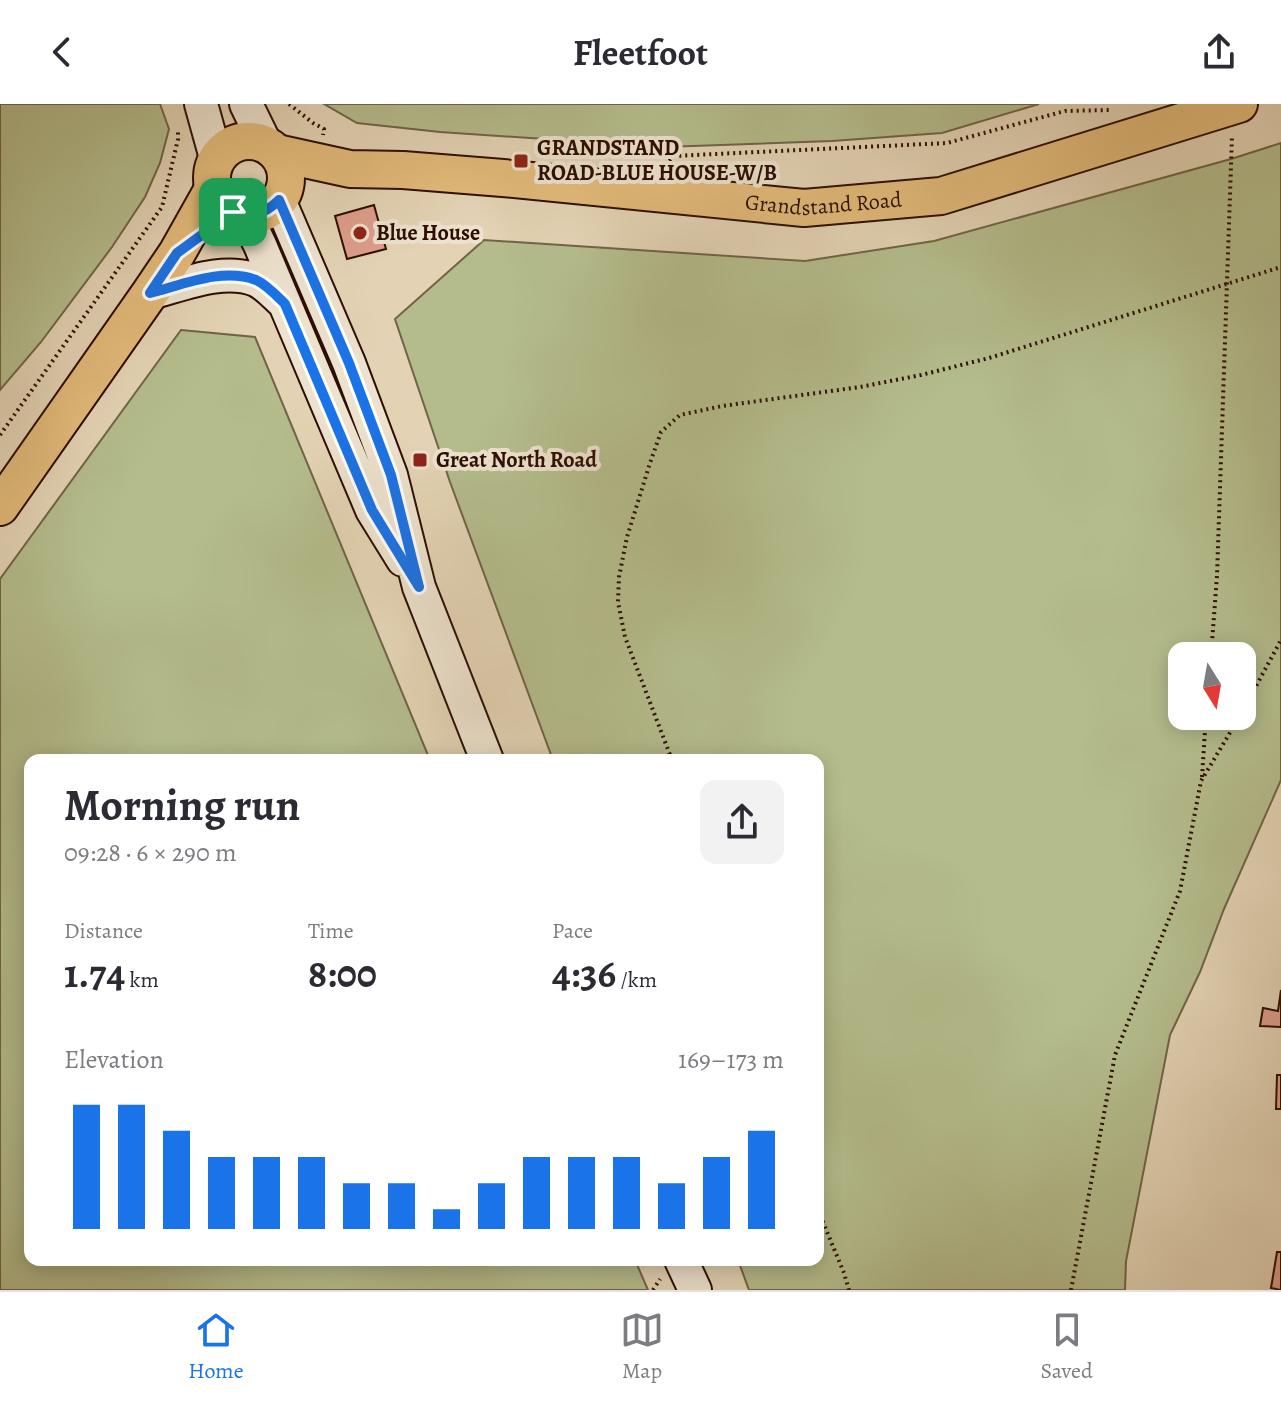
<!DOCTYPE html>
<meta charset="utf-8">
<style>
:root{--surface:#fff;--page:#f2f2f3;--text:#2b2b33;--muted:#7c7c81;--line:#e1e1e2;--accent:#1a73e8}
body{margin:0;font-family:Alegreya,serif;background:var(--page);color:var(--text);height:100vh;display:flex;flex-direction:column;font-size:30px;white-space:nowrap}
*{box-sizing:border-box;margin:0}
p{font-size:26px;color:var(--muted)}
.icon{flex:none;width:44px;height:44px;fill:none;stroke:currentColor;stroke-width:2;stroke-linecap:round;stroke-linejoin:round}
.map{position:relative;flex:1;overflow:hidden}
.side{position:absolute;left:24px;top:650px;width:800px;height:512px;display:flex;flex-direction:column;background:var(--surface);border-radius:16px;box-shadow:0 4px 20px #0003}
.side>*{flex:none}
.needle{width:52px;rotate:169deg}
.tools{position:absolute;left:1168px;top:538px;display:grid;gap:16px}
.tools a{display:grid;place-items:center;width:88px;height:88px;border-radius:16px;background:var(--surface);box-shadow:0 4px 20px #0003;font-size:40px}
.pin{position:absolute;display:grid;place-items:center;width:68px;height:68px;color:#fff;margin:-34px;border-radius:16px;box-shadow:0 4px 12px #0006}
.round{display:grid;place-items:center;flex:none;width:84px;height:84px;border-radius:16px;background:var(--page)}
.overview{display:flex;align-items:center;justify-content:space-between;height:136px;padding:0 40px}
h1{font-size:44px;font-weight:700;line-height:60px}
.stats{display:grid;grid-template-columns:repeat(3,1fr);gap:12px;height:136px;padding:8px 40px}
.stats div{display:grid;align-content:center}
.stats b{font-size:40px;font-weight:700}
.stats small{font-size:22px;font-weight:400}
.stats p{font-size:22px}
.chart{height:224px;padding:16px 40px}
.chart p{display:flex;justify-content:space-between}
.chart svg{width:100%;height:144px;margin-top:8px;stroke:var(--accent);stroke-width:6}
header{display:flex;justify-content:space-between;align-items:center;height:104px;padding:0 40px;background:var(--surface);font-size:36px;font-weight:700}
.tabs{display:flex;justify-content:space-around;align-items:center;height:112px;border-top:2px solid var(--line);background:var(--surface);font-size:22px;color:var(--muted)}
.tabs a{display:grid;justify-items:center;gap:4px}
.tabs .selected{color:var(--accent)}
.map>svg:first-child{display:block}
.green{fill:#b4bc8c;stroke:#706447;stroke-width:2;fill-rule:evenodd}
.building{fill:#dd9e8c;stroke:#2c0d02;stroke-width:2}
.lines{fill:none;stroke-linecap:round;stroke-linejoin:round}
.secondary-casing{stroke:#2c0d02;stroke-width:36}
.primary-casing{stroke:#2c0d02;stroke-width:40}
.path{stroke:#2c0d02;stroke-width:4;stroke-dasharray:2 4;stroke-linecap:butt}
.secondary{stroke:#ede2ce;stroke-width:32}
.primary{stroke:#e2ba7a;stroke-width:36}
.route-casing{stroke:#fff;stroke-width:16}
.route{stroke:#1a73e8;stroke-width:10}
.poi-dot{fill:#8f2418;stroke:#ede2ce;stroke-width:3}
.labels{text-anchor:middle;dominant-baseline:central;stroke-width:8;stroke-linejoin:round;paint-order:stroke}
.poi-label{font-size:22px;font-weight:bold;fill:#2c0d02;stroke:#ede2ce;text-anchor:start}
.street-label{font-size:22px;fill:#2c0d02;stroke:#ede2ce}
</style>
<header><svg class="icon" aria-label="back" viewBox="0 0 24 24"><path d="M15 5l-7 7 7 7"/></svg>Fleetfoot<svg class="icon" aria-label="share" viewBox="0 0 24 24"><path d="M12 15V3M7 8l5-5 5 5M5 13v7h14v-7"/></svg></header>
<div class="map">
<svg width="1281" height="1186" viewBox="0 0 1281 1186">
<rect width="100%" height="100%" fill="#e3d3b4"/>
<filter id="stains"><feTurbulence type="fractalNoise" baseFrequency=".0025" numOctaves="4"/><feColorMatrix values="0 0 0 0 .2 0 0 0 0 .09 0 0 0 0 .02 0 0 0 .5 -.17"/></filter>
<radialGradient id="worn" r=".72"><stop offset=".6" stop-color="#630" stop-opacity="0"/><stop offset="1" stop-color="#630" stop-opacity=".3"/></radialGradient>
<path class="green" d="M 0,0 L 160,0 L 169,25 L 160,59 L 145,93 L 112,143 L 41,238 L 0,286 Z
M 324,0 L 1039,0 L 942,29 L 832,37 L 664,43 L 440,28 L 357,19 Z
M 1281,39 L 1281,676 L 1224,805 L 1200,868 L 1170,931 L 1126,1157 L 1125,1186 L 749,1186 L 738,1156 L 818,1156 L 818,656 L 553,656 L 450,378 L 395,215 L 484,136 L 805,157 L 934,137 L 1231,55 ZM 1242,552 L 1242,612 L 1182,612 L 1182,552 Z
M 181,226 L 255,233 L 430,656 L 30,656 L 30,1156 L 635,1156 L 648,1186 L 0,1186 L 0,475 Z"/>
<path class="building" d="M 374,101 L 386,145 L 347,155 L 335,112 Z
M 1281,886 L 1281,923 L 1260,922 L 1263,904 L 1278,907 Z
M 1277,971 L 1281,971 L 1281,1005 L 1276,1005 Z
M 1277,1148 L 1281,1148 L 1281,1186 L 1271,1184 Z"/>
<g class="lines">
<g class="secondary-casing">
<path id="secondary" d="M 201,0 L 216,54
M 246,0 L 266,41
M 279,96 L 349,259 L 391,371 L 419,483 L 487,656
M 246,112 L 260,141 L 372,406 L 403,456
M 150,189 C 182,181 223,163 256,176 C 267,181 276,192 285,200
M 681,1156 L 695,1186"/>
</g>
<g class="primary-casing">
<g id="primary">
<circle cx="249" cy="74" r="37"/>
<path id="s1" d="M 277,49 L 350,65 L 403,66 L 503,74 L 804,104 L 941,92 L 1239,0"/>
<path d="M 0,403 L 150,189 L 177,149 L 213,85"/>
</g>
</g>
<path class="path" d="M 289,0 L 313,19 L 324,25 L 323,31
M 665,61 L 674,52 L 947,39 L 1065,7 L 1112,6
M 0,331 L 162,103 L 178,35 L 178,27
M 1211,552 L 1217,472 L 1232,32
M 1242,608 L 1281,536
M 672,656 L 625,533 L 618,498 L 619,473 L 627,433 L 650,359 L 661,328 L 680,311 L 722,302 L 860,283 L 921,271 L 989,254 L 1281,163
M 1202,673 L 1206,612
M 818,1106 L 844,1169 L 849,1186
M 653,1186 L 660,1175
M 1071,1186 L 1115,951 L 1180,787 L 1201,677 L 1240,612"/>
<use href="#secondary" class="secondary"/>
<use href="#primary" class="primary"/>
</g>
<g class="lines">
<g class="route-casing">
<path id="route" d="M 279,96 L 349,259 L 391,371 L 419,483 L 372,406 L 285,200 C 276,191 267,181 256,176 C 223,163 182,181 150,189 L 177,149 L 233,108 C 253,113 265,110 279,96 Z"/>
</g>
<use href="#route" class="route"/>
</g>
<g class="poi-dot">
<rect x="513" y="49" width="16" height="16" rx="4"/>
<circle cx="360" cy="129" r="8"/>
<rect x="412" y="348" width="16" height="16" rx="4"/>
</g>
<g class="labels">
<g class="poi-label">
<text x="537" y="44">GRANDSTAND<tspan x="537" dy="25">ROAD-BLUE HOUSE-W/B</tspan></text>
<text x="376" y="129">Blue House</text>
<text x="436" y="356">Great North Road</text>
</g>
<g class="street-label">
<text stroke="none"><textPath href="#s1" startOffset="550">Grandstand Road</textPath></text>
</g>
</g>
<rect width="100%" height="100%" filter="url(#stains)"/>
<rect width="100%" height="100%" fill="url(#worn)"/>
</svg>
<div class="tools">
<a><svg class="needle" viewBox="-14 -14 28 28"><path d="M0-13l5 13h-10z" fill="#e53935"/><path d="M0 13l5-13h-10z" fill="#7c7c81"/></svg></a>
</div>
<div class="pin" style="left:233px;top:108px;background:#1e9e55"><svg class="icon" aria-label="arrive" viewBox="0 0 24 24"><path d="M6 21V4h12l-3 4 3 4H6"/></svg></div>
<section class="side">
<div class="overview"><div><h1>Morning run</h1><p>09:28 · 6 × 290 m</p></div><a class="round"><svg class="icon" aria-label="share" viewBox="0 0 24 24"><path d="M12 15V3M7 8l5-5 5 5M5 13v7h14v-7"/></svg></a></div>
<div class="stats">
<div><p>Distance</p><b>1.74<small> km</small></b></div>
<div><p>Time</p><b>8:00</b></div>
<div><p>Pace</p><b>4:36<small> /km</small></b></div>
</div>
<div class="chart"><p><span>Elevation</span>169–173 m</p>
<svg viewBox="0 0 160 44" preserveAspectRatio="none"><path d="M5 44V6M15 44V6M25 44V14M35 44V22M45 44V22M55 44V22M65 44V30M75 44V30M85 44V38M95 44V30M105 44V22M115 44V22M125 44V22M135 44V30M145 44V22M155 44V14"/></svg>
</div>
</section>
</div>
<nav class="tabs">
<a class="selected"><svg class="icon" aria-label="home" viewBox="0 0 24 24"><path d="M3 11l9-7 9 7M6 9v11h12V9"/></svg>Home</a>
<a><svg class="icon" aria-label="map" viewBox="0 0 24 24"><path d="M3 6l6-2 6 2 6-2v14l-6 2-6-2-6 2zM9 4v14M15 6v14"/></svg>Map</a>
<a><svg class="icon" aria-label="saved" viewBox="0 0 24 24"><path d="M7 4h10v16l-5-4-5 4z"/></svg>Saved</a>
</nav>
